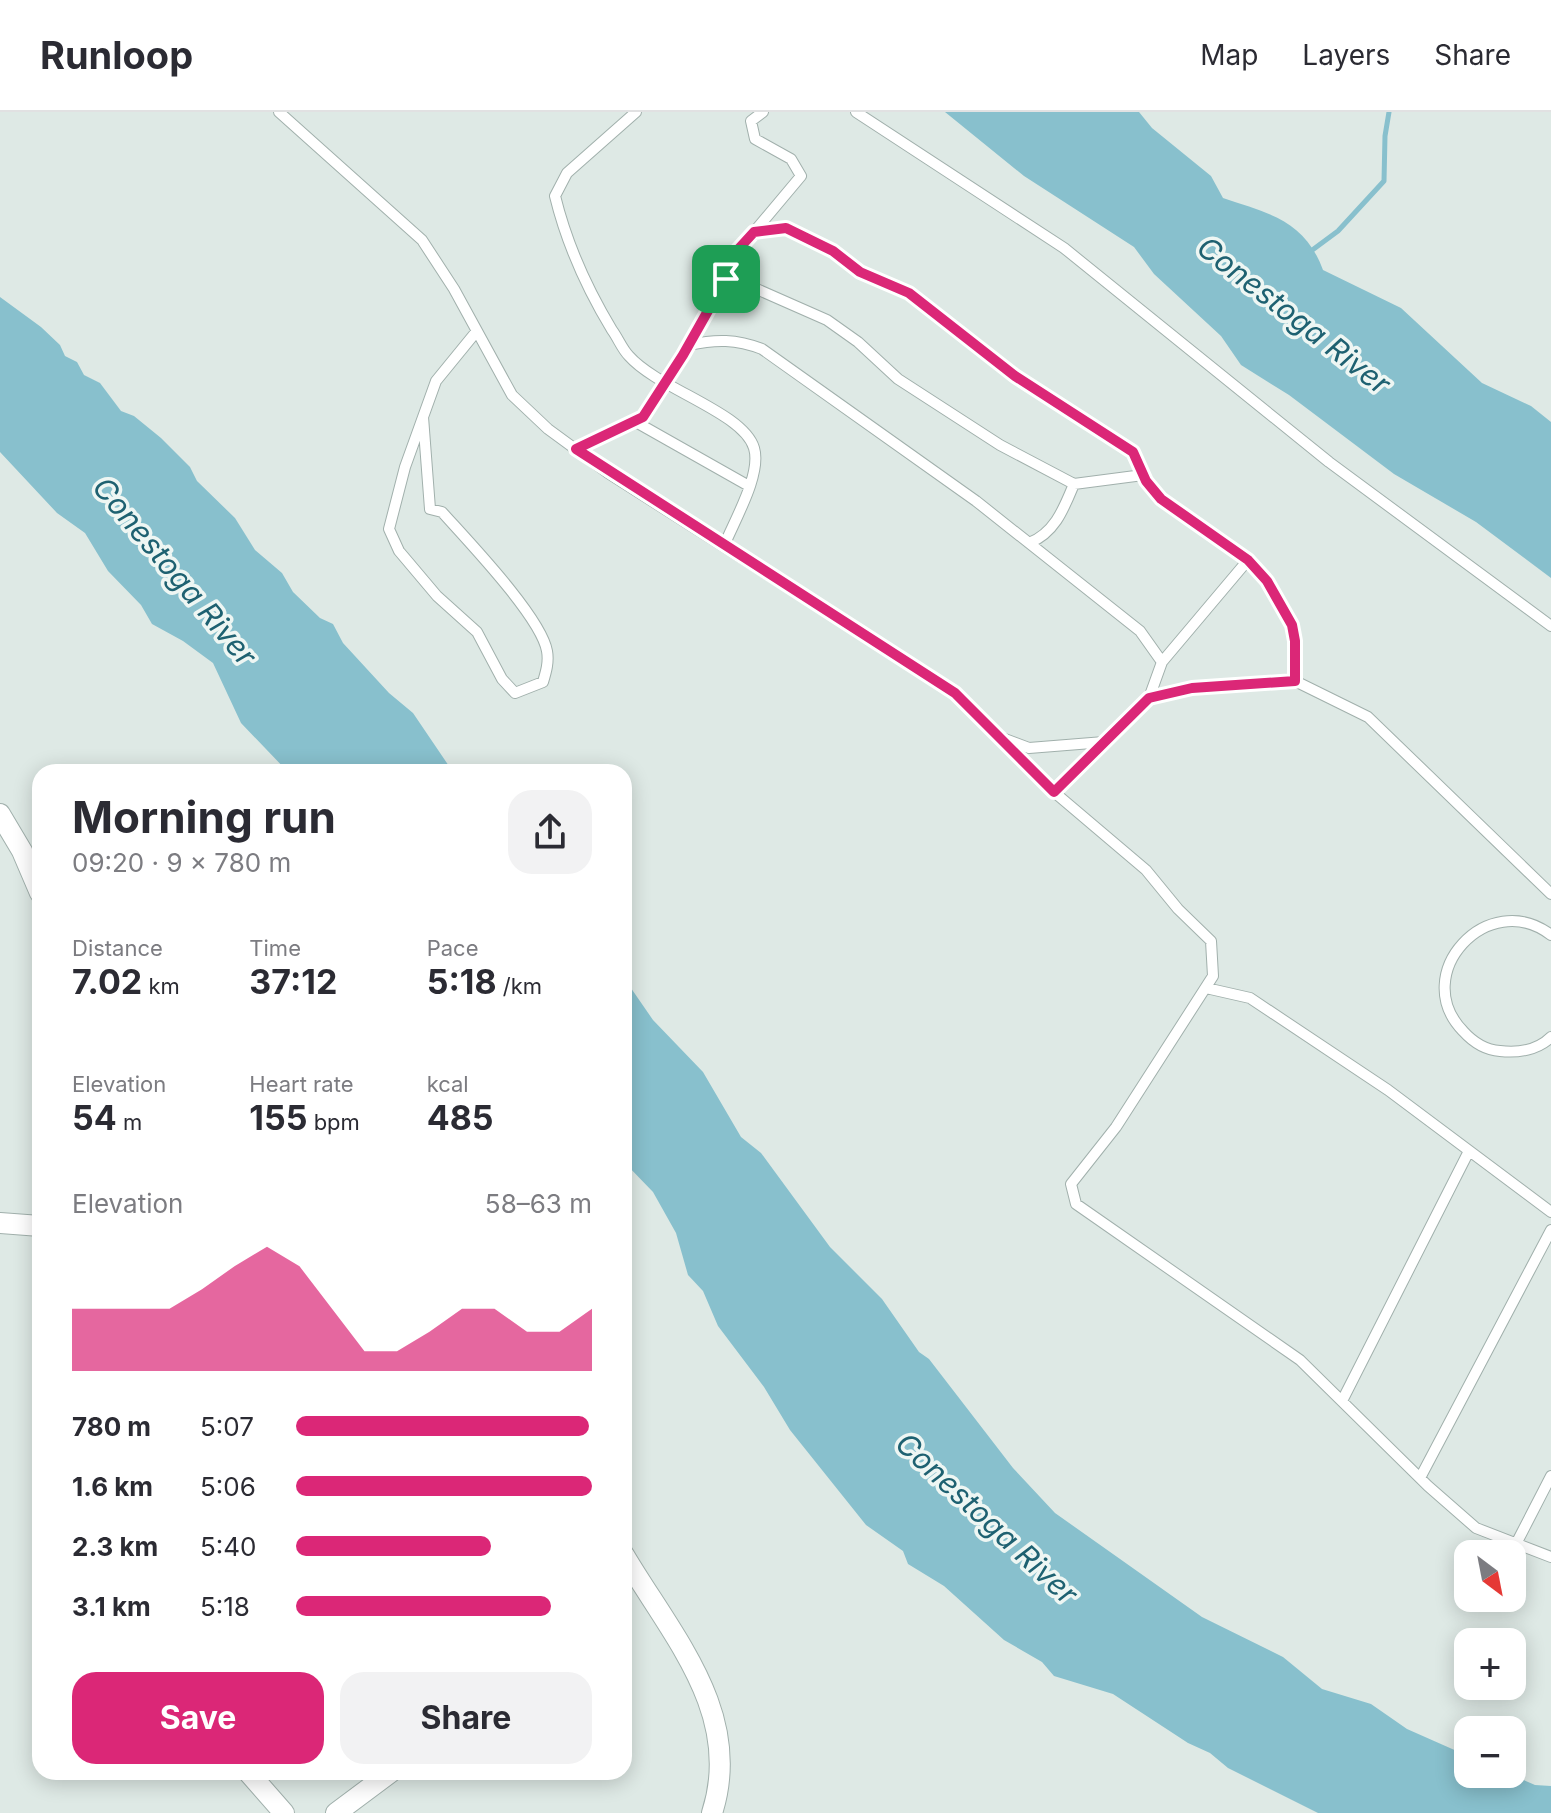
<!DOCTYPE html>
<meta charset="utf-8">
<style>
:root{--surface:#fff;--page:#f2f2f3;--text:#2b2b33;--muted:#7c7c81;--line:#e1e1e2;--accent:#db2777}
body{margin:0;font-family:Inter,sans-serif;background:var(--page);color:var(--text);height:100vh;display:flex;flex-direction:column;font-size:30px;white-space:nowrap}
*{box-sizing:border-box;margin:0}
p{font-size:26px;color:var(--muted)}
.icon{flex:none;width:44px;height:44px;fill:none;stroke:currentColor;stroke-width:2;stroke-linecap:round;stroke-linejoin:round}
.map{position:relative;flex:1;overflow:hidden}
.details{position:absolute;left:32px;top:652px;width:600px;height:1016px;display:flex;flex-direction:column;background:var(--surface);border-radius:24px;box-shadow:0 4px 20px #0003}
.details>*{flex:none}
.needle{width:52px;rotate:148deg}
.fabs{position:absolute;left:1454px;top:1428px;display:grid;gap:16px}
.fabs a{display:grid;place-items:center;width:72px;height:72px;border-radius:16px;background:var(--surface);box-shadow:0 4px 20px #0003;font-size:40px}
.pin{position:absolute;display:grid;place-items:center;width:68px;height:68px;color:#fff;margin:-34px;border-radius:16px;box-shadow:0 4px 12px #0006}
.round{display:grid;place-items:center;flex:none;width:84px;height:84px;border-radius:24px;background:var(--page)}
.summary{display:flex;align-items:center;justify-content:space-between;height:136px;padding:0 40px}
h1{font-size:44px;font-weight:700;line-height:60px}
.stats{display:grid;grid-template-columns:repeat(3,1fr);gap:12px;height:136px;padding:8px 40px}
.stats div{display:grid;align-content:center}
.stats b{font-size:34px;font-weight:700}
.stats small{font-size:22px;font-weight:400}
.stats p{font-size:22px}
.chart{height:224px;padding:16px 40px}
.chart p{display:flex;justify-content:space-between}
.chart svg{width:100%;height:144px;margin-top:8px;fill:var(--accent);opacity:.7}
.action{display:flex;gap:16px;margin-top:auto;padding:16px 40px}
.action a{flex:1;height:92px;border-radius:24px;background:var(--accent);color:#fff;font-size:32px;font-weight:700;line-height:92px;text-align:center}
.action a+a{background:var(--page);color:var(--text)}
ul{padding:0 40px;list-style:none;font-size:26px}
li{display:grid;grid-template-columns:128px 96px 1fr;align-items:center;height:60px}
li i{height:20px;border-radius:10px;background:var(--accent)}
header{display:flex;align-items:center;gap:48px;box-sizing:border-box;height:112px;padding:0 40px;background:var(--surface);border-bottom:2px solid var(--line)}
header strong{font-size:38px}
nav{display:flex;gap:44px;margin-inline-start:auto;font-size:28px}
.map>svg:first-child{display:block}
.water{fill:#88c0cd}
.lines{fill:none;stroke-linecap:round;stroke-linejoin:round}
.stream{stroke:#88c0cd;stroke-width:5}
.service-casing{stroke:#a1b0ac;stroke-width:12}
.minor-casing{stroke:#a1b0ac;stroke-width:22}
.service{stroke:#fff;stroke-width:10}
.minor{stroke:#fff;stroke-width:20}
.route-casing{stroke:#fff;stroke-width:16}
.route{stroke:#db2777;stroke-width:10}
.labels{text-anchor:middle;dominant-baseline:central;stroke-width:7;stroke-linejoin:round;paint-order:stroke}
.water-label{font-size:30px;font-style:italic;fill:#1e6171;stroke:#eef6f3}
</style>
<header>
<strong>Runloop</strong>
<nav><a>Map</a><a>Layers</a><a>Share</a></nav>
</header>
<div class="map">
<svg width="1551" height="1701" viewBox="0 0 1551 1701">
<rect width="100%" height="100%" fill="#dee9e5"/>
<path class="water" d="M 945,0 L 1139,0 L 1152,16 L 1211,64 L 1223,86 C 1271,102 1305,109 1323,158 L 1401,196 L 1482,271 L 1531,294 L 1551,310 L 1551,466 L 1476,410 L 1394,362 L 1289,283 L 1241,253 L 1221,224 L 1154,162 L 1134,135 L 1024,64 Z
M 0,185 L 41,215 L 60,233 L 65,244 L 77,250 L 84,263 L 100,271 L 121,299 L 134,304 L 161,326 L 190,355 L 197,369 L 235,406 L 255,438 L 282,461 L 293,480 L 320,506 L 333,512 L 343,531 L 389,581 L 413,601 L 453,660 L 288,660 L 241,611 L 213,551 L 183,529 L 152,512 L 141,493 L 108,459 L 85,421 L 57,401 L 0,340 Z
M 624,866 L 653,908 L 703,960 L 741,1025 L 761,1041 L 830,1135 L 882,1187 L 919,1240 L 929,1247 L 1013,1356 L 1055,1401 L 1202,1505 L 1283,1545 L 1322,1577 L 1371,1592 L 1407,1617 L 1468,1644 L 1468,1662 L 1510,1662 L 1535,1673 L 1551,1674 L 1551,1701 L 1318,1701 L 1228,1656 L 1210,1641 L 1188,1631 L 1113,1582 L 1054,1564 L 1042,1550 L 1004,1528 L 944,1474 L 908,1452 L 903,1439 L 866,1413 L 790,1318 L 764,1275 L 718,1214 L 703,1179 L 688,1163 L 676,1121 L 653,1080 L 624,1050 Z"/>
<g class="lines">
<path class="stream" d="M 1311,139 L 1338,119 L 1384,69 L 1385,24 L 1389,0"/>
<g class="service-casing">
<path id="service" d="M 279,0 L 422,128 L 454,177 L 512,283 L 548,317 L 608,361 L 955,581 L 1054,680 L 1146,758 L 1178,797 L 1211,829 L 1213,864 L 1116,1015 L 1071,1072 L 1076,1092 L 1300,1248 L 1428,1374 L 1476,1416 L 1551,1445
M 636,0 L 567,61 L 555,84 C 567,133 586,175 612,218 C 618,226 622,237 629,244 C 658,277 743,300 754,336 C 762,362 734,409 724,434
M 856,0 L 1064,136 L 1329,350 L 1551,514
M 754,120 L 801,64 L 791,47 L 755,27 L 751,9 L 763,0
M 727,164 L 827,208 L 858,230 L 898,267 L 1000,333 L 1074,372 L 1143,363
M 689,233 C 716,227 736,227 762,237 L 976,389 L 1140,519 L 1162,550
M 423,305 L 430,397 L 442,400 C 467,428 541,505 547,539 C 549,550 546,560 543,570 L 515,581 L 502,567 L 477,520 L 437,484 L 399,439 L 389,417 L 405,355 L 436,269 L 476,220
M 634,309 L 749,374
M 576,337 L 643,305 L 689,233 L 726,167 L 733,143 L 754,120 L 786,116 L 833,139 L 860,160 L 909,181 L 1015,264 L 1133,340 L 1146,369 L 1161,387 L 1248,448 L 1267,469 L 1292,513 L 1295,529 L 1295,569
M 1029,431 C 1055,421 1064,396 1074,372
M 1149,586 L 1192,576 L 1295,569 L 1368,605 L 1551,782
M 1005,627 L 1029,636 L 1104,630
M 1054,680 L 1149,586 L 1162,550 L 1248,448
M 1551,823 C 1488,775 1408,862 1463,919 C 1472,929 1485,938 1500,939 C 1518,941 1538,938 1551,925
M 1206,876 L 1250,886 L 1388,978 L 1551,1100
M 1342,1289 L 1469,1039
M 1420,1366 L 1551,1118
M 1516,1432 L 1551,1364"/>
</g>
<g class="minor-casing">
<path id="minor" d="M 0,702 L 22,739 L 40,781
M 0,1111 L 40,1114
M 624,1443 C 672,1524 744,1602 712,1701
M 248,1660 L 284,1701
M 336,1701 L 391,1660"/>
</g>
<use href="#service" class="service"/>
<use href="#minor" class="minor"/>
</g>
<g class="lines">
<g class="route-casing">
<path id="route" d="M 786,116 L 833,139 L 860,160 L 909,181 L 1015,264 L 1133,340 L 1146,369 L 1161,387 L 1248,448 L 1267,469 L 1292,513 L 1295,529 L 1295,569 L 1192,576 L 1149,586 L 1054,680 L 955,581 L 576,337 L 643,305 L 683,243 L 726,167 L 733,143 L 754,120 Z"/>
</g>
<use href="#route" class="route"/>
</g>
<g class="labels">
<g class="water-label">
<text transform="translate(1294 203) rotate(38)">Conestoga River</text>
<text transform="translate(175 459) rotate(50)">Conestoga River</text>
<text transform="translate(987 1406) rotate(43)">Conestoga River</text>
</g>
</g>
</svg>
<div class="fabs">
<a><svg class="needle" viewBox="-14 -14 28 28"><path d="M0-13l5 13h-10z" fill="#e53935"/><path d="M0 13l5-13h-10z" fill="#7c7c81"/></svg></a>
<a>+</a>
<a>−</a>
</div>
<div class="pin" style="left:726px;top:167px;background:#1e9e55"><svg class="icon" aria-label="arrive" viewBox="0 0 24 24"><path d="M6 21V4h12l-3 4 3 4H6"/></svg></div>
<section class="details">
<div class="summary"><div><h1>Morning run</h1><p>09:20 · 9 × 780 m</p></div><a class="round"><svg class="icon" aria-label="share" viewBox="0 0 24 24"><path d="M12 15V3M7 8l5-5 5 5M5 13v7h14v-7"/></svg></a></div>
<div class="stats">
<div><p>Distance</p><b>7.02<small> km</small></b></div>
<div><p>Time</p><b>37:12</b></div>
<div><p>Pace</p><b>5:18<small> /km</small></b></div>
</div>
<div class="stats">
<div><p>Elevation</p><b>54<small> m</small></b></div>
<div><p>Heart rate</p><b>155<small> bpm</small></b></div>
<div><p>kcal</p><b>485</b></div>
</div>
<div class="chart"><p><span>Elevation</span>58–63 m</p>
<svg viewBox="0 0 160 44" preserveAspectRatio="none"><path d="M0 44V25L10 25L20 25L30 25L40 19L50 12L60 6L70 12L80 25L90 38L100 38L110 32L120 25L130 25L140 32L150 32L160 25V44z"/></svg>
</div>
<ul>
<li><b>780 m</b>5:07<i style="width:99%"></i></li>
<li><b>1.6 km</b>5:06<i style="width:100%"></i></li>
<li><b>2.3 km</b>5:40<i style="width:66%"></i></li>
<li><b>3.1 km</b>5:18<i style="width:86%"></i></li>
</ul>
<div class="action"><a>Save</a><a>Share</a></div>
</section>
</div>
